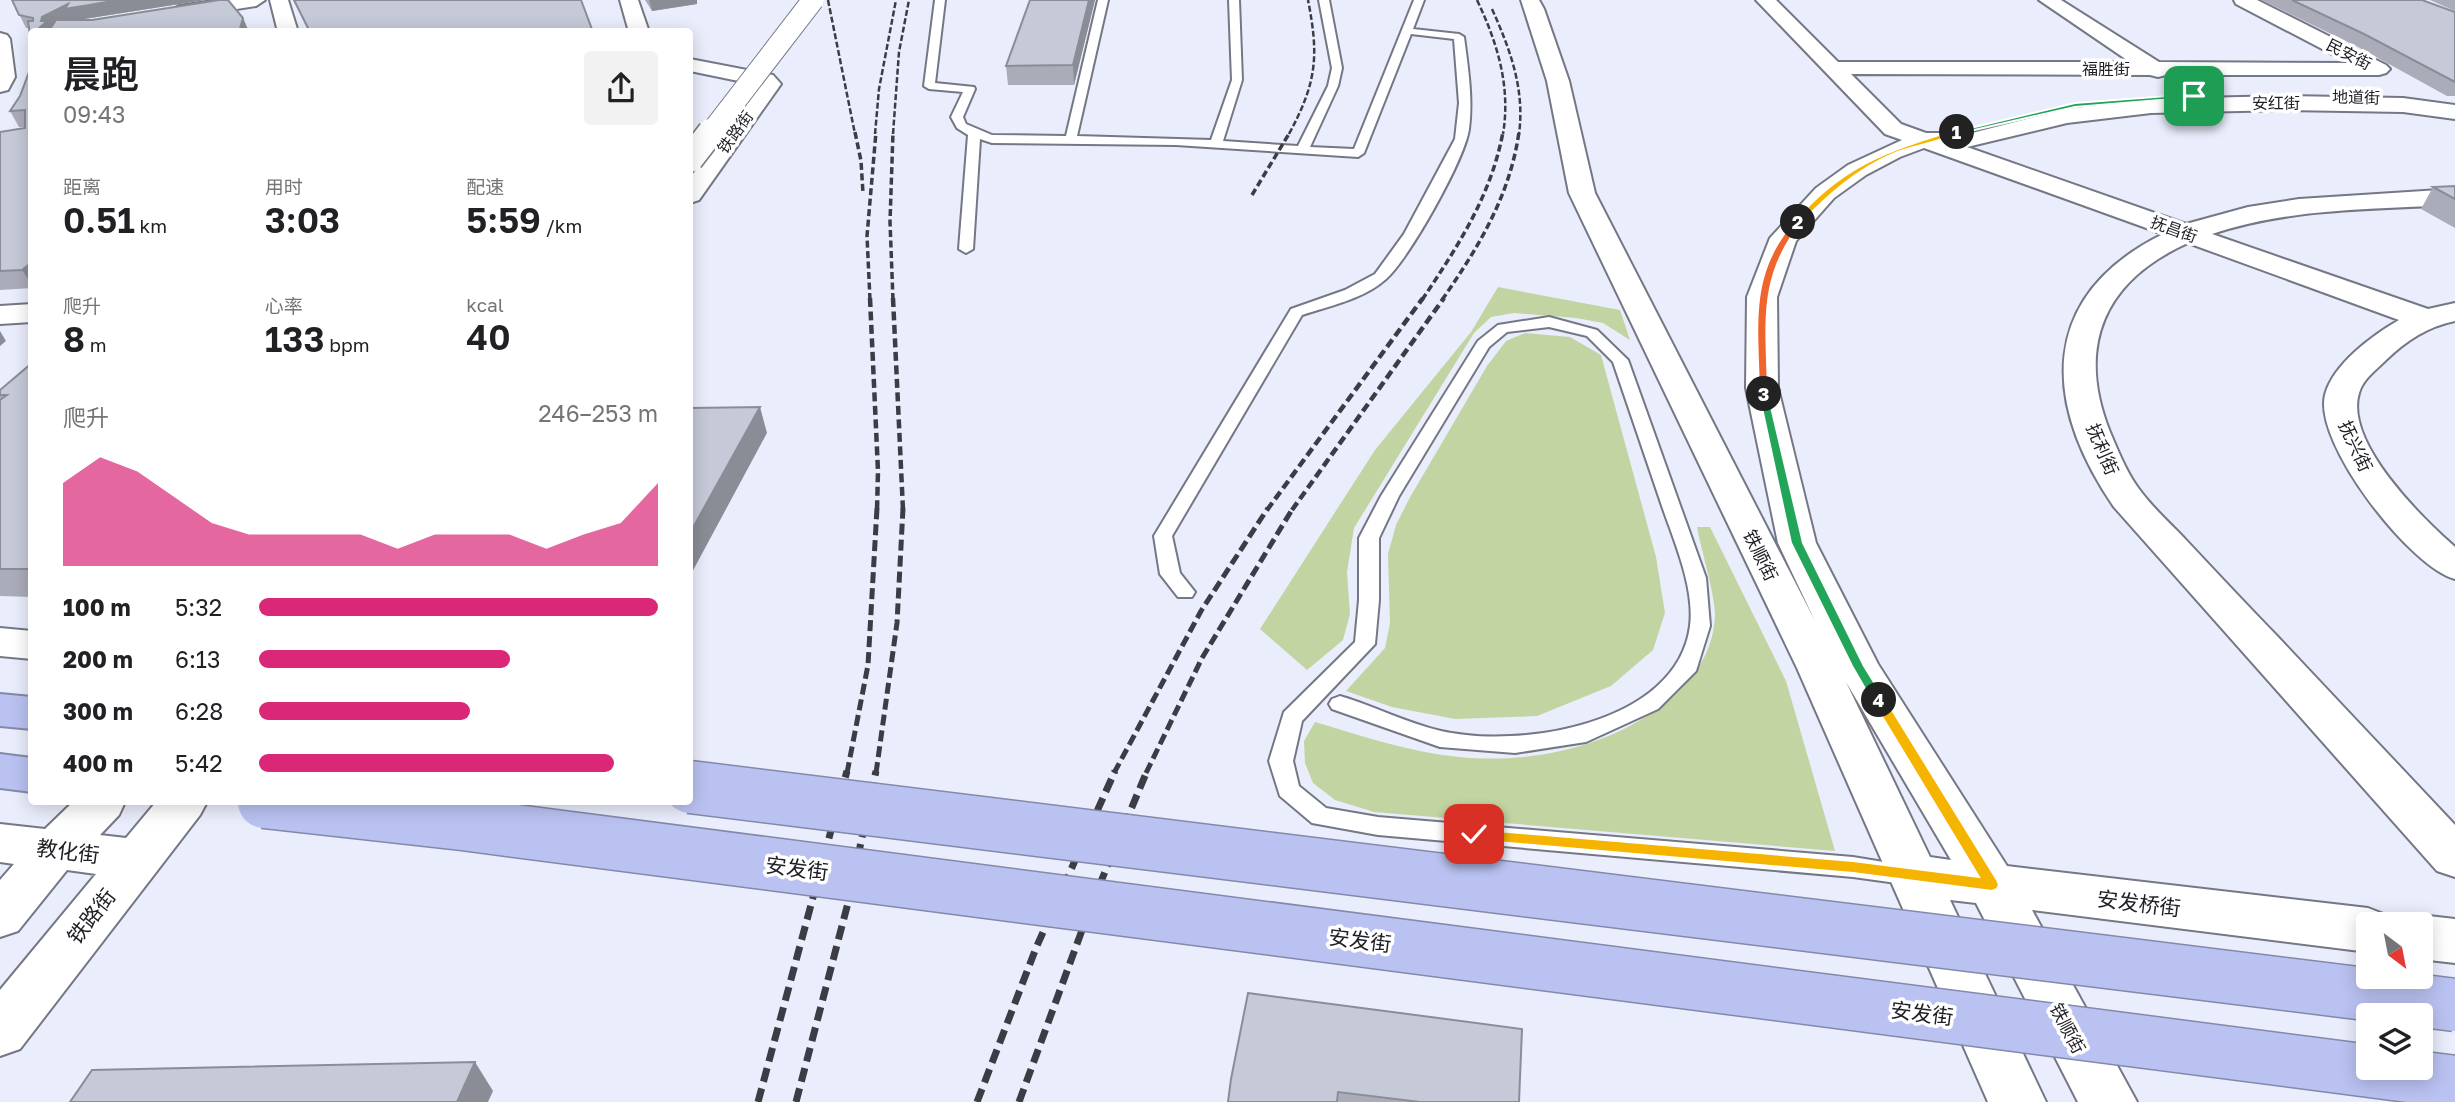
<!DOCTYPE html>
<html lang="zh">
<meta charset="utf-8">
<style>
:root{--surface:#fff;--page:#f2f2f2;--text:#202124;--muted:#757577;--accent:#db2777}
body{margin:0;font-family:"Golos Text","Noto Sans SC",sans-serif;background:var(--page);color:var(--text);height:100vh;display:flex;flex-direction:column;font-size:26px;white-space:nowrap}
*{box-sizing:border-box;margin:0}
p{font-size:23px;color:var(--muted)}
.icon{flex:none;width:38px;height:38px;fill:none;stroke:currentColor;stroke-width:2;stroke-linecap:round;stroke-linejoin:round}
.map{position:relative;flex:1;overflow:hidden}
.panel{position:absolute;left:28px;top:28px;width:665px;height:777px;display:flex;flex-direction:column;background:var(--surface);border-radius:7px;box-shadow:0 4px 18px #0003}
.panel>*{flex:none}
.needle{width:46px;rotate:148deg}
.buttons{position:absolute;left:2356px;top:912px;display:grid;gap:14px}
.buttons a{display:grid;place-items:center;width:77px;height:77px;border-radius:7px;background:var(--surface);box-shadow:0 4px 18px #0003;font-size:35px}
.pin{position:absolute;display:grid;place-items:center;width:60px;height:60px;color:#fff;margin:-30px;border-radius:14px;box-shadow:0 4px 10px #0006}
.km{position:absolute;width:35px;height:35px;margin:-18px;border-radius:50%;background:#222;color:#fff;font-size:19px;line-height:35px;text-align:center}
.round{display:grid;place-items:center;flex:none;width:74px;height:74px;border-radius:7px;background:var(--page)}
.overview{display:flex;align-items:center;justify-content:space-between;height:119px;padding:0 35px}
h1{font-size:38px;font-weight:600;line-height:52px}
.metrics{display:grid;grid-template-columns:repeat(3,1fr);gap:10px;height:119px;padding:7px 35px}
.metrics div{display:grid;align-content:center}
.metrics b{font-size:35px;font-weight:600}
.metrics small{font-size:19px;font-weight:400}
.metrics p{font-size:19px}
.chart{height:196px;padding:14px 35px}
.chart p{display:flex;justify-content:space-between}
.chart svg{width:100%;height:126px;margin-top:7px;fill:var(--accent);opacity:.7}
ul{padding:0 35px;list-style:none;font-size:23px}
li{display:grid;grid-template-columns:112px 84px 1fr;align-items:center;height:52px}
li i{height:18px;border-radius:9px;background:var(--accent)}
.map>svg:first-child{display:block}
.green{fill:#c3d4a3}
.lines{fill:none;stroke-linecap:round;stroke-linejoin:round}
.lane-casing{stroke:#747784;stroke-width:4}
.secondary-casing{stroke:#747784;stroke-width:4}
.highway-casing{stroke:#8389aa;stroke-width:4}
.lane{fill:#fff;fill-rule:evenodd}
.secondary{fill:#fff;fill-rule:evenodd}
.highway{fill:#bac2f2;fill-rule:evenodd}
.rail-far4{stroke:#3c3d44;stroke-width:2.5;stroke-dasharray:6 2.5;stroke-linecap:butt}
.rail-far3{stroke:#3c3d44;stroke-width:3.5;stroke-dasharray:7 3.5;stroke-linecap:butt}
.rail-far2{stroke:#3c3d44;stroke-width:4.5;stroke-dasharray:9 4.5;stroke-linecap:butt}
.rail-far1{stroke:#3c3d44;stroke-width:5;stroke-dasharray:11 5;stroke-linecap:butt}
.rail{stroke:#3c3d44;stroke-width:7;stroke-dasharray:14 7;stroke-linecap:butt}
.secondary-bridge-far1-casing{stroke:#747784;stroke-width:23;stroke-linecap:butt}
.secondary-bridge-casing{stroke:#747784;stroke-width:29;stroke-linecap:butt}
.highway-bridge-casing{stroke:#8389aa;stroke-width:55;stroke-linecap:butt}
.secondary-bridge-far1{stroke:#fff;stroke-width:21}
.secondary-bridge{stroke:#fff;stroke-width:26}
.highway-bridge{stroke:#bac2f2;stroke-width:52}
.wall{fill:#aaadb9}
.shaded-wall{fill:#8b8d96}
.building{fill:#c6c9d7;stroke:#8b8d96;stroke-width:2}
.split-1{fill:#22a559;stroke:#fff;stroke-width:2}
.split-2{fill:#f5b400;stroke:#fff;stroke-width:2}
.split-3{fill:#f0652b;stroke:#fff;stroke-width:2}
.split-4{fill:#22a559;stroke:#fff;stroke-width:2}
.split-5{fill:#f5b400;stroke:#fff;stroke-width:2}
.labels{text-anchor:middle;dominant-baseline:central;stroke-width:7;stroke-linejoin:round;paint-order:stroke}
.far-street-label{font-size:16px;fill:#1e1f25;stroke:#fff}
.street-label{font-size:18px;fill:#1e1f25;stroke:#fff}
.near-street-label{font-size:21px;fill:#1e1f25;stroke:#fff}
</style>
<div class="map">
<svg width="2455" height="1102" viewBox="0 0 2455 1102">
<rect width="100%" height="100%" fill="#eaedfc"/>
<path class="green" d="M 1498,287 L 1620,310 L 1630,340 L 1603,323 L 1576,318 L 1514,313 L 1491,317 L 1474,333 L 1354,528 L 1347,572 L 1350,614 L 1343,640 L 1307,670 L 1260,629 L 1375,450 L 1471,332 Z
M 1525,333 L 1570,337 L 1601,355 L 1656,557 L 1665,613 L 1653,650 L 1611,686 L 1537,716 L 1455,719 L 1392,707 L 1346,691 L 1385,648 L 1390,623 L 1388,554 L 1396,525 L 1409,499 L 1487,366 L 1506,341 Z
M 1697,527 L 1710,527 L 1786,681 L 1835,851 L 1374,812 L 1335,800 L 1313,783 L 1305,763 L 1304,741 L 1315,722 C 1362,736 1410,752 1459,757 C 1530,764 1607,748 1664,704 C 1692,683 1714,652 1715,615 C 1715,594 1701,550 1697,527 Z"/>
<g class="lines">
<g class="lane-casing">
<path id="lane" d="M 935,0 L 945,0 L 935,83 L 974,87 L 975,89 L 963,117 L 966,124 L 992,135 L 1066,136 L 1098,0 L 1108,0 L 1077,136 L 1211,140 L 1232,80 L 1229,0 L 1239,0 L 1242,80 L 1223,141 L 1298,146 L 1328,86 L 1332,68 L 1319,0 L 1329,0 L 1342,68 L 1338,86 L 1310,147 L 1354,149 L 1414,0 L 1424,0 L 1413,29 L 1459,34 L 1464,37 C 1468,67 1473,99 1469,129 C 1465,159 1409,259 1386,279 C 1364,299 1329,306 1302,315 L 1172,536 L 1180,573 L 1195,592 L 1192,597 L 1178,597 L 1160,574 L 1154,536 L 1291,309 L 1345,290 L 1375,274 L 1404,234 L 1455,139 L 1459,103 L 1454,39 L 1411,34 L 1364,153 L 1358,157 L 1176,145 L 992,143 L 980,139 L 973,249 L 966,253 L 959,249 L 968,135 L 957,128 L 951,117 L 963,92 L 929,89 L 924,86 Z
M 1549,317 L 1597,330 L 1628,360 L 1706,578 L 1710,626 L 1696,671 L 1658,709 L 1586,742 L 1515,753 L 1440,747 L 1332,709 L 1329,704 L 1332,699 L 1340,696 C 1374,706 1406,723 1441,731 C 1519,749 1677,725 1690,626 C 1695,587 1673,539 1661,503 C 1645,456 1629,409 1613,362 L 1587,336 L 1549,327 L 1507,332 L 1489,347 L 1399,496 L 1379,538 L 1379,600 L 1375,644 L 1302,721 L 1293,761 L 1299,786 L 1326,808 L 1378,817 L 1853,857 L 1920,868 L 1924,875 L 1920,882 L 1911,885 L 1853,877 L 1378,835 L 1312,823 L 1280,796 L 1269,761 L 1284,712 L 1355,642 L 1359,600 L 1359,538 L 1381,496 L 1478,341 L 1498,325 Z"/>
</g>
<g class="secondary-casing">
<path id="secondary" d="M 220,0 L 265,0 L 256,6 L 179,18 L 169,12 L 179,6 Z
M 270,0 L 288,0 L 298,32 L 278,32 Z
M 620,0 L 638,0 L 649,32 L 629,32 Z
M 1521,0 L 1539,0 L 1544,9 L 1569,81 L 1595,193 L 1815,621 L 1778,543 L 1746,388 L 1747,297 L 1770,238 L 1816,188 L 1848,165 L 1902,140 L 1885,134 L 1756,0 L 1776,0 L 1838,62 L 2130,62 L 2039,0 L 2061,0 L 2159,62 L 2349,63 L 2236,4 L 2234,0 L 2257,0 L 2386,65 L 2390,69 L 2386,73 L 2379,75 L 2166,75 L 2158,77 L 2150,75 L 1851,74 L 1901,124 L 1926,133 L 1972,133 L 2067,109 L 2151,99 L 2286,96 L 2403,98 L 2455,105 L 2455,119 L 2403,112 L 2286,110 L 2151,113 L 2067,123 L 1967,147 L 2186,224 L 2248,207 L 2299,199 L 2455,189 L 2455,205 C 2374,209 2290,208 2212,234 L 2428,309 L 2455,303 L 2455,321 C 2427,327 2407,340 2386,360 C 2376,370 2363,379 2359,393 C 2344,442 2422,518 2455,547 L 2455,579 C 2411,568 2313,443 2325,395 C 2333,364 2373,335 2399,320 L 2188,243 C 2103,281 2076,347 2110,432 C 2119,453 2128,476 2142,493 C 2155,510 2171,524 2186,540 C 2216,572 2246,604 2277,636 C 2336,699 2396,762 2455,825 L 2455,877 L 2437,871 L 2114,507 C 2042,402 2038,296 2163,234 L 1924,148 L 1900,157 L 1866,175 L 1834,198 L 1796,241 L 1777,297 L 1778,388 L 1816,543 L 1878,664 L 2007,866 L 2368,908 L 2386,915 L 2391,924 L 2368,924 L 2368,952 L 2032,910 L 2137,1102 L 2078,1102 L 1976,903 L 1950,900 L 2046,1102 L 1988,1102 L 1797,668 L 1569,193 L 1547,81 ZM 1846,682 L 1951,860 L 1930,857 Z
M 0,33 L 7,35 L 10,39 L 15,77 L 8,90 L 0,92 Z
M 690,59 L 773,75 L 781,84 L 699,200 L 690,203 L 690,178 L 758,85 L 690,71 Z
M 32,304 L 32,322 L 0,324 L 0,306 Z
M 0,628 L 32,631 L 32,659 L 0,656 Z
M 73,802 L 125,802 L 119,815 L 100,835 L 126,838 L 156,802 L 207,802 L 200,815 L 20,1049 L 0,1056 L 0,990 L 96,874 L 67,870 L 18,931 L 0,937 L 0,880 L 14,864 L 0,862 L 0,824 L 45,829 Z
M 2420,915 L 2455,919 L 2455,963 L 2420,959 L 2420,924 L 2400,924 Z"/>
</g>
<g class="highway-casing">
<path id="highway" d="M 0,694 L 32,697 L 32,729 L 0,726 Z
M 0,754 L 32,758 L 32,792 L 0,788 Z"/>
</g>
<use href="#lane" class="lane"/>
<use href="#secondary" class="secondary"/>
<use href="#highway" class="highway"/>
<path class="rail-far4" d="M 828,0 L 855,134
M 1477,0 C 1497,42 1511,86 1503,134
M 1492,9 C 1510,49 1525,89 1519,134
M 875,134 L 879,89 L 896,0
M 893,134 L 899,52 L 909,0
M 1289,134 C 1317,82 1319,56 1308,0"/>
<path class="rail-far3" d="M 855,132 L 861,161 L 863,193
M 1252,195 L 1290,132
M 870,300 L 867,236 L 876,132
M 893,300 L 890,222 L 893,132
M 1422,300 C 1458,246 1491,196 1503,132
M 1442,300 C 1478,248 1510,196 1519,132"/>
<path class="rail-far2" d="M 870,298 L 878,471 L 877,510
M 893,298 L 903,510
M 1267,510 L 1423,298
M 1292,510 L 1444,298"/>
<path class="rail-far1" d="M 847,773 L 868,665 L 877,508
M 876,773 L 897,623 L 903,508
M 1114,773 L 1201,611 L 1268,508
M 1146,773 L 1202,658 L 1293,508"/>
<path class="rail" d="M 758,1102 L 847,771
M 796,1102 L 849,899 L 876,771
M 977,1102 L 1036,948 L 1115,771
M 1019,1102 L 1092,903 L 1147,771"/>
<g class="secondary-bridge-far1-casing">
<path id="secondary-bridge-far1" d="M 710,134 L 813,0"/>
</g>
<g class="secondary-bridge-casing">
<path id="secondary-bridge" d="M 690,159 L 711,132"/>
</g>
<g class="highway-bridge-casing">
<path id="highway-bridge" d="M 690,787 L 2455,1005
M 264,802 L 462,824 L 2455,1082"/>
</g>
<use href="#secondary-bridge-far1" class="secondary-bridge-far1"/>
<use href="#secondary-bridge" class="secondary-bridge"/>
<use href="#highway-bridge" class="highway-bridge"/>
</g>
<path class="wall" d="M 12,0 L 205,0 L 78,20 L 243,18 L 249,32 L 32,32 L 32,38 L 29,28 L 26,28 Z
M 293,0 L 581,0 L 593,32 L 309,32 Z
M 645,0 L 697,0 L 697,4 L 652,11 Z
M 1095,0 L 1074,85 L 1008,85 L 1006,66 Z
M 2261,0 L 2422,0 L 2455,12 L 2455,96 L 2447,96 L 2358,47 Z
M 2430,0 L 2455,0 L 2455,11 Z
M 32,64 L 32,288 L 0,290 L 0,132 L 25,128 L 25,127 L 19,127 L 10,111 L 20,96 Z
M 2455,186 L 2455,228 L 2421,209 L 2433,187 Z
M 32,363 L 32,597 L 0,596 L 0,390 Z
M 1231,1079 L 1519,1102 L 1228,1102 Z"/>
<path class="shaded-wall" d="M 119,0 L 205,0 L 71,21 L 70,19 L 51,29 L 52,32 L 35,32 L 41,21 L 42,17 L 68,4 Z
M 649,0 L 697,0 L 697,4 L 652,11 Z
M 1089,0 L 1095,0 L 1074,85 L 1073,65 Z
M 243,18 L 249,32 L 239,32 Z
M 32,262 L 32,285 L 22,270 Z
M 0,331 L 6,341 L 0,346 Z
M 760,407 L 767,433 L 690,576 L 690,533 Z
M 475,1062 L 493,1091 L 488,1102 L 457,1102 Z"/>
<path class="building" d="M 12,0 L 119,0 L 65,9 L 68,4 L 42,17 L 41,21 L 47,21 L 35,32 L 32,32 L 32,34 L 30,35 L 28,21 L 33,21 L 33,18 L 19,15 Z
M 219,0 L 228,0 L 243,18 L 239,32 L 48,32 L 56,20 L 92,20 Z
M 294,0 L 581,0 L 593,32 L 310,32 Z
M 1030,0 L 1089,0 L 1073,65 L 1006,66 Z
M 2292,0 L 2422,0 L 2455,12 L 2455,82 L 2364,34 Z
M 32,64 L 32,262 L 22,270 L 0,271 L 0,132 L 25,128 L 25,110 L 10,111 L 20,96 Z
M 2455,186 L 2455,199 L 2433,187 Z
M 32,363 L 32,569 L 0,569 L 0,400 L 7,395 L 0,395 L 0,390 Z
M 760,407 L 690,533 L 690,408 Z
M 1248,993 L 1522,1029 L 1519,1102 L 1420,1102 L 1338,1092 L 1337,1102 L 1228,1102 L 1231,1079 Z
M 475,1062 L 457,1102 L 70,1102 L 92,1070 Z"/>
<path class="split-1" d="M 2194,94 L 2197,97 L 2075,107 L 1957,134 L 1954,132 L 2075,103 Z"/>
<path class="split-2" d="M 1955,130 L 1960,132 C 1940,143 1914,145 1893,154 C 1856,170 1828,195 1801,223 L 1794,222 C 1841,166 1887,151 1955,130 Z"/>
<path class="split-3" d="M 1795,220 L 1802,222 C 1757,278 1767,326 1768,394 L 1764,397 L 1759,394 C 1758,327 1747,274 1795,220 Z"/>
<path class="split-4" d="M 1764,391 L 1768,394 L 1803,543 L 1864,666 L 1885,700 L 1884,704 L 1874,704 L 1852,666 L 1791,543 L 1759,394 Z"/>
<path class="split-5" d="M 1879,696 L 1884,697 L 1997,880 L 1999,885 L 1997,889 L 1992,891 L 1853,873 L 1474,840 L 1466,834 L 1474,829 L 1853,861 L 1979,877 L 1872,700 Z"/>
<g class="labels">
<g class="far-street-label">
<text transform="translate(2349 54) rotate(27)">民安街</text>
<text x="2106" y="69">福胜街</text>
<text transform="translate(2356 97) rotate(1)">地道街</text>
<text x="2276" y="103">安红街</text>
<text transform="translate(735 132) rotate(-54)">铁路街</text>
<text transform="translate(2174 229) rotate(20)">抚昌街</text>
</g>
<g class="street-label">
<text transform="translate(2356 446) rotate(65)">抚兴街</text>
<text transform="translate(2103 449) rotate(67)">抚利街</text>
<text transform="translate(1761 555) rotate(64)">铁顺街</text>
<text transform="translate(2068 1028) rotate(62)">铁顺街</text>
</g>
<g class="near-street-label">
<text transform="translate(68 851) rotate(7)">教化街</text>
<text transform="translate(797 868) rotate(7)">安发街</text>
<text transform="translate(2139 903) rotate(7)">安发桥街</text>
<text transform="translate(91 916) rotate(-52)">铁路街</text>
<text transform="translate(1360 940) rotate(7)">安发街</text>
<text transform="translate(1922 1013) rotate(7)">安发街</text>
</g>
</g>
</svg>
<div class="buttons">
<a><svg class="needle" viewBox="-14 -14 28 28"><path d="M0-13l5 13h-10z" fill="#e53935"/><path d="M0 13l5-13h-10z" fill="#757577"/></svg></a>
<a><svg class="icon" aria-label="layers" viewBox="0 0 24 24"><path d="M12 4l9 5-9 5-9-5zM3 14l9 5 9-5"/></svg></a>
</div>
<div class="pin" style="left:2194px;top:96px;background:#1e9e55"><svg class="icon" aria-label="arrive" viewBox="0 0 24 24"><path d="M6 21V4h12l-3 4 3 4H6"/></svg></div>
<div class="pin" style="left:1474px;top:834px;background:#d93025"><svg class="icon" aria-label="check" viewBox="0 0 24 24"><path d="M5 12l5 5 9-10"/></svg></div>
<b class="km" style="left:1957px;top:132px">1</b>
<b class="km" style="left:1798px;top:222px">2</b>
<b class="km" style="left:1764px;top:394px">3</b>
<b class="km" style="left:1879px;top:700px">4</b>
<section class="panel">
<div class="overview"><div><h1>晨跑</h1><p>09:43</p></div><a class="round"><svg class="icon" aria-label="share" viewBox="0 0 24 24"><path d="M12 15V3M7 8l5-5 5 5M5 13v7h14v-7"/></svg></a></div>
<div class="metrics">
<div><p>距离</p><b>0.51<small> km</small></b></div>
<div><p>用时</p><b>3:03</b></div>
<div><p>配速</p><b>5:59<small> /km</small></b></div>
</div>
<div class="metrics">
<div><p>爬升</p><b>8<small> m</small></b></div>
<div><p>心率</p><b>133<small> bpm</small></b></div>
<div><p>kcal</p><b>40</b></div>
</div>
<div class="chart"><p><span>爬升</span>246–253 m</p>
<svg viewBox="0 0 160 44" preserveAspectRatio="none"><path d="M0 44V15L10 6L20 11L30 20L40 29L50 33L60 33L70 33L80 33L90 38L100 33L110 33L120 33L130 38L140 33L150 29L160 15V44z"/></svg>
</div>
<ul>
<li><b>100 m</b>5:32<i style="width:100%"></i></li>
<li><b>200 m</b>6:13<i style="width:63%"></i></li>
<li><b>300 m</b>6:28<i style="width:53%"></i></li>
<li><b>400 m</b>5:42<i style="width:89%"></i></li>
</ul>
</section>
</div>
